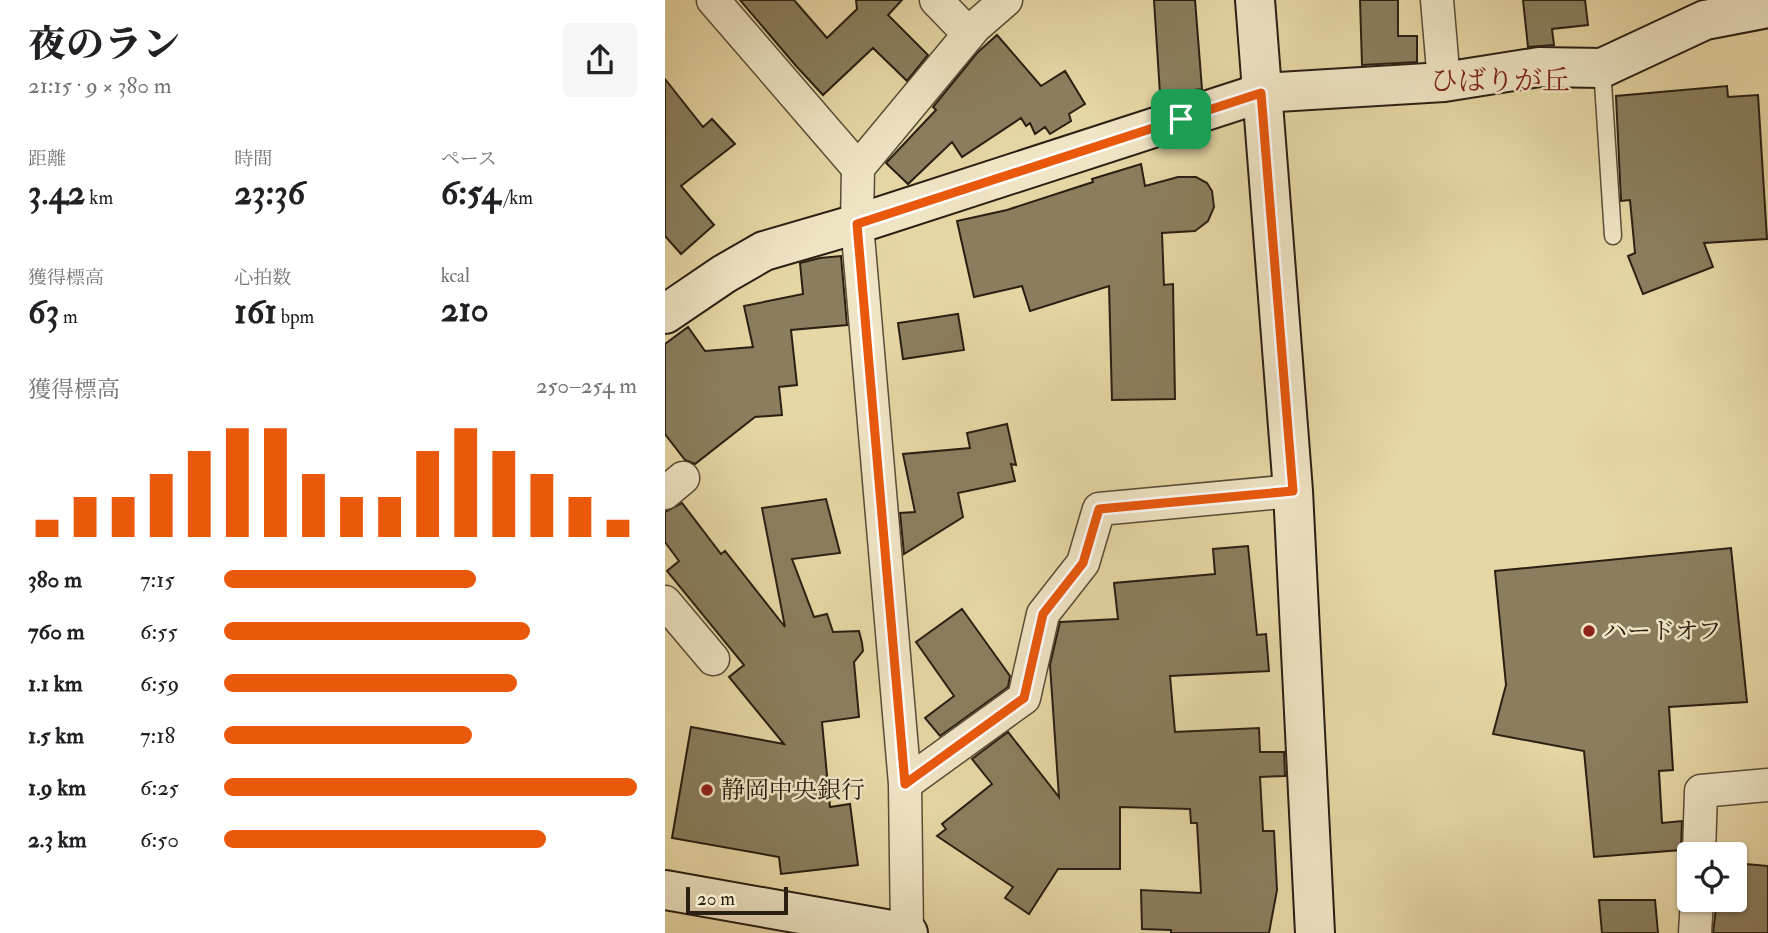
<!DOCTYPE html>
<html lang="ja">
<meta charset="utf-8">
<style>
:root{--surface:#fff;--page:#f6f6f6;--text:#202124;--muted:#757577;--accent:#ea580c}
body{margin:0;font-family:"IM FELL Double Pica","Noto Serif JP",serif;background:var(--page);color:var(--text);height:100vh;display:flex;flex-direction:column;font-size:26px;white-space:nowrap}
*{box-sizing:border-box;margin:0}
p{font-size:23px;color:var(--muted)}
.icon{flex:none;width:38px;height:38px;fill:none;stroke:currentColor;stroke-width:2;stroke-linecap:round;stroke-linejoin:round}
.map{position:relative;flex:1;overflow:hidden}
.drawer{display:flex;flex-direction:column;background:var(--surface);width:665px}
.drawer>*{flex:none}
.fabs{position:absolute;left:1012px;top:842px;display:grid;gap:14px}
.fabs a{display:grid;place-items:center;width:70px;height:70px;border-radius:7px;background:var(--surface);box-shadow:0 2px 5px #0004;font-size:35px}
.scale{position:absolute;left:21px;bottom:18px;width:102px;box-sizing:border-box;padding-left:7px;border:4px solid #291f13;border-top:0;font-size:19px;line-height:24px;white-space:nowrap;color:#291f13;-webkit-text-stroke:5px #efe4c4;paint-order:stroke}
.pin{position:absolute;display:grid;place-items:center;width:60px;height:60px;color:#fff;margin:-30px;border-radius:14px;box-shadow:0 4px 10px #0006}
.round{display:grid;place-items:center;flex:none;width:74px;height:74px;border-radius:7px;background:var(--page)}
.headline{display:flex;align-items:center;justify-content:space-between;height:119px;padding:0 28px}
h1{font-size:38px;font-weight:800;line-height:52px}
.figures{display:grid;grid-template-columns:repeat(3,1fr);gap:10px;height:119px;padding:7px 28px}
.figures div{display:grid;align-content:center}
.figures b{font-size:35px;font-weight:800}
.figures small{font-size:19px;font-weight:400}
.figures p{font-size:19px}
.chart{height:196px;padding:14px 28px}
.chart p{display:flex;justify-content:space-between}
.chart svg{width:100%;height:126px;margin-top:7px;stroke:var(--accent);stroke-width:6}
ul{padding:0 28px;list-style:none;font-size:23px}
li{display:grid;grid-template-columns:112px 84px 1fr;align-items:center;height:52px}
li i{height:18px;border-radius:9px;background:var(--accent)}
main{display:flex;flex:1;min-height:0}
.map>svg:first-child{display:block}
.building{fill:#8b7e5e;stroke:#291f13;stroke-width:2}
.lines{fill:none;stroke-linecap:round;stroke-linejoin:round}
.lane-casing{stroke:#584d37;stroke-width:19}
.street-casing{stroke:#584d37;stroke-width:35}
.secondary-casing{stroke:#291f13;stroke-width:42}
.lane{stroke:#efe4c4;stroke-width:16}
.street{stroke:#efe4c4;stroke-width:32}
.secondary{stroke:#efe4c4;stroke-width:38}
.route-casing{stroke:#fff;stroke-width:14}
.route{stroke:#ea580c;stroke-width:9}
.poi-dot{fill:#8f2418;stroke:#efe4c4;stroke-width:2.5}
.labels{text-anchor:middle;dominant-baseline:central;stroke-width:5;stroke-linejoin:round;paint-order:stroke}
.poi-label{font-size:24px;fill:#291f13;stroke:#efe4c4;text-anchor:start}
.quarter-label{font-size:28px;fill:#7a1f14;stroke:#efe4c4}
</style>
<main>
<section class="drawer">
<div class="headline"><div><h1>夜のラン</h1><p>21:15 · 9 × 380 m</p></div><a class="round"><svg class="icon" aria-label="share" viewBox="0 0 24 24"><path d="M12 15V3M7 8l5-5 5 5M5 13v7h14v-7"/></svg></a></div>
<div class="figures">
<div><p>距離</p><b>3.42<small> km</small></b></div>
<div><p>時間</p><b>23:36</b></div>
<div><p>ペース</p><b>6:54<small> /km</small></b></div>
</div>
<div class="figures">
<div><p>獲得標高</p><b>63<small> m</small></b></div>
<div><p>心拍数</p><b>161<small> bpm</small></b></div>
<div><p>kcal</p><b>210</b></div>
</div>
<div class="chart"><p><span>獲得標高</span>250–254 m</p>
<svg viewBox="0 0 160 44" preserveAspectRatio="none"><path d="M5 44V38M15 44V30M25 44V30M35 44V22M45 44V14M55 44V6M65 44V6M75 44V22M85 44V30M95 44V30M105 44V14M115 44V6M125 44V14M135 44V22M145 44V30M155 44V38"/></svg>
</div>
<ul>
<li><b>380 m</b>7:15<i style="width:61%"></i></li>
<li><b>760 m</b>6:55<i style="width:74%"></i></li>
<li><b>1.1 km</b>6:59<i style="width:71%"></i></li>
<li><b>1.5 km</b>7:18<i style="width:60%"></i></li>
<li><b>1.9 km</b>6:25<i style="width:100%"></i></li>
<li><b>2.3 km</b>6:50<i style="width:78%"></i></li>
</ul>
</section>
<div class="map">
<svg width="1103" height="933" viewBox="0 0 1103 933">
<rect width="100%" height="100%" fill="#e6d6a4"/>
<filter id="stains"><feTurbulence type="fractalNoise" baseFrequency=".00286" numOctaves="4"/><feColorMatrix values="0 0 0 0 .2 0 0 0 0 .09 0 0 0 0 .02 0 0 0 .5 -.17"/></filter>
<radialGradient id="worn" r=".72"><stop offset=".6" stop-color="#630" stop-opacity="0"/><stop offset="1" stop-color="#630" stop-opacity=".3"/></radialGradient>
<path class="building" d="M 75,0 L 129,0 L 162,38 L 192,9 L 191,0 L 237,0 L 223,15 L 263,55 L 242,81 L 208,48 L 158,95 L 132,67 Z
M 489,0 L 530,0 L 537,89 L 495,94 Z
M 695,0 L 733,0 L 733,36 L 752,36 L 752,62 L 697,65 Z
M 858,0 L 920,0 L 923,25 L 887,29 L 889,45 L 863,47 Z
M 332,35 L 376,86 L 400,71 L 420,104 L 404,114 L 406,121 L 385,134 L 380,127 L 370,134 L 365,123 L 361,126 L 356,118 L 297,157 L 287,142 L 243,184 L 221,163 L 271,110 L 268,107 L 312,53 Z
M 0,79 L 38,127 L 47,119 L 70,144 L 16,186 L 49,225 L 16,254 L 0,236 Z
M 1062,86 L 1063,97 L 1093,95 L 1102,239 L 1039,243 L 1048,267 L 978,294 L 963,256 L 970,253 L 965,200 L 956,201 L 951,96 Z
M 476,164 L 480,186 L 513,177 L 531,177 L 542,183 L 547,191 L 549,207 L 543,221 L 530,231 L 497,233 L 499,285 L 508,284 L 510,399 L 447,400 L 444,286 L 365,311 L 357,286 L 309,297 L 292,221 L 342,210 L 428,182 L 427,179 Z
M 176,256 L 182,325 L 126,330 L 132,385 L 114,387 L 117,415 L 90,417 L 30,464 L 20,460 L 0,434 L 0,344 L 23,327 L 40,351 L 88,347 L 79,306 L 138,294 L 135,263 L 155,258 Z
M 293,314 L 299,350 L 238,359 L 233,323 Z
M 342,424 L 351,465 L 346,464 L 350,481 L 293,493 L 298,517 L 239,554 L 235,513 L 250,512 L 238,454 L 305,448 L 302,433 Z
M 161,499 L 175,553 L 127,559 L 149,617 L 162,614 L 168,632 L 194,631 L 197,643 L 198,651 L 189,662 L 194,717 L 157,722 L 165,807 L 185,804 L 193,865 L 116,874 L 114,857 L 7,838 L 26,727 L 119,744 L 64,677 L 79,665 L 2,571 L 14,561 L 0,542 L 0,512 L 17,503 L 56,554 L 60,551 L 120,627 L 97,508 Z
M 583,546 L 592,635 L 601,634 L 604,671 L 505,676 L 510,732 L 594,728 L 595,752 L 619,752 L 620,776 L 595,777 L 598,831 L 609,831 L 612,890 L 604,933 L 506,933 L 506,930 L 477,929 L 476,890 L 536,893 L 532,823 L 526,823 L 525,809 L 455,807 L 455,869 L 393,869 L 364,914 L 340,898 L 348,887 L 272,836 L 281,829 L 277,824 L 327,784 L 307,759 L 343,732 L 394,797 L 385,665 L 395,622 L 453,619 L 449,583 L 550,574 L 548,549 Z
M 1066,548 L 1082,702 L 1004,707 L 1008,770 L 994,771 L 997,823 L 1017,821 L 1016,850 L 929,857 L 919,751 L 828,734 L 841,685 L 830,571 Z
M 297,609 L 345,676 L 343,687 L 275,736 L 260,718 L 289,696 L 251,642 Z
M 1069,863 L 1103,866 L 1103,933 L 1048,933 L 1052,900 L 1069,900 Z
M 934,900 L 990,900 L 993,933 L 937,933 Z"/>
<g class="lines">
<g class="lane-casing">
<path id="lane" d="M 937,68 L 948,236"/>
</g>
<g class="street-casing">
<path id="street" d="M 48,0 L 193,168 L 192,224 L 240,784 L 242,933
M 271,0 L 304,34
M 772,0 L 779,82
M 193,168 L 310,27 L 341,0
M 0,493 L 18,478
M 0,602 L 48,659
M 240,784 L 359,698 L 378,614 L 418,563 L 434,509 L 628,491
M 1034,854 L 1036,791 L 1103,785
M 1030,933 L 1032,900"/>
</g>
<g class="secondary-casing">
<path id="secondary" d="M 590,0 L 628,491 L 650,933
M 0,314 L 59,274 L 99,251 L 192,224 L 596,93 L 779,82 L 874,67 L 937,68 L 1040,20 L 1103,8
M 0,890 L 243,933"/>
</g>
<use href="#lane" class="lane"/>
<use href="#street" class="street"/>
<use href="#secondary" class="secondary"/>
</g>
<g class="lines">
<g class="route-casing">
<path id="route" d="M 596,93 L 628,491 L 434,509 L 418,563 L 378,614 L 359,698 L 240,784 L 192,224 Z"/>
</g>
<use href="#route" class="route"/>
</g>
<g class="poi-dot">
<circle cx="924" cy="631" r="7"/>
<circle cx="42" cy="790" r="7"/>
</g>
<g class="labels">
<g class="poi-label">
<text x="938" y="631">ハードオフ</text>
<text x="56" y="790">静岡中央銀行</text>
</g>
<g class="quarter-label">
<text x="835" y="81">ひばりが丘</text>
</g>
</g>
<rect width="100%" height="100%" filter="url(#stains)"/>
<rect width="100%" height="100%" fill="url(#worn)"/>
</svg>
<div class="fabs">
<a><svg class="icon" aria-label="locate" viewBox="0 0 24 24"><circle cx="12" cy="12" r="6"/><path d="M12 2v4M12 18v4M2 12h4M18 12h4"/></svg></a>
</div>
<div class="scale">20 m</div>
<div class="pin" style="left:516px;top:119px;background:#1e9e55"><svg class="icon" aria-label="arrive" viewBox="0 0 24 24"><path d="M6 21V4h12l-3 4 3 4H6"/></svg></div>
</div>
</main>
